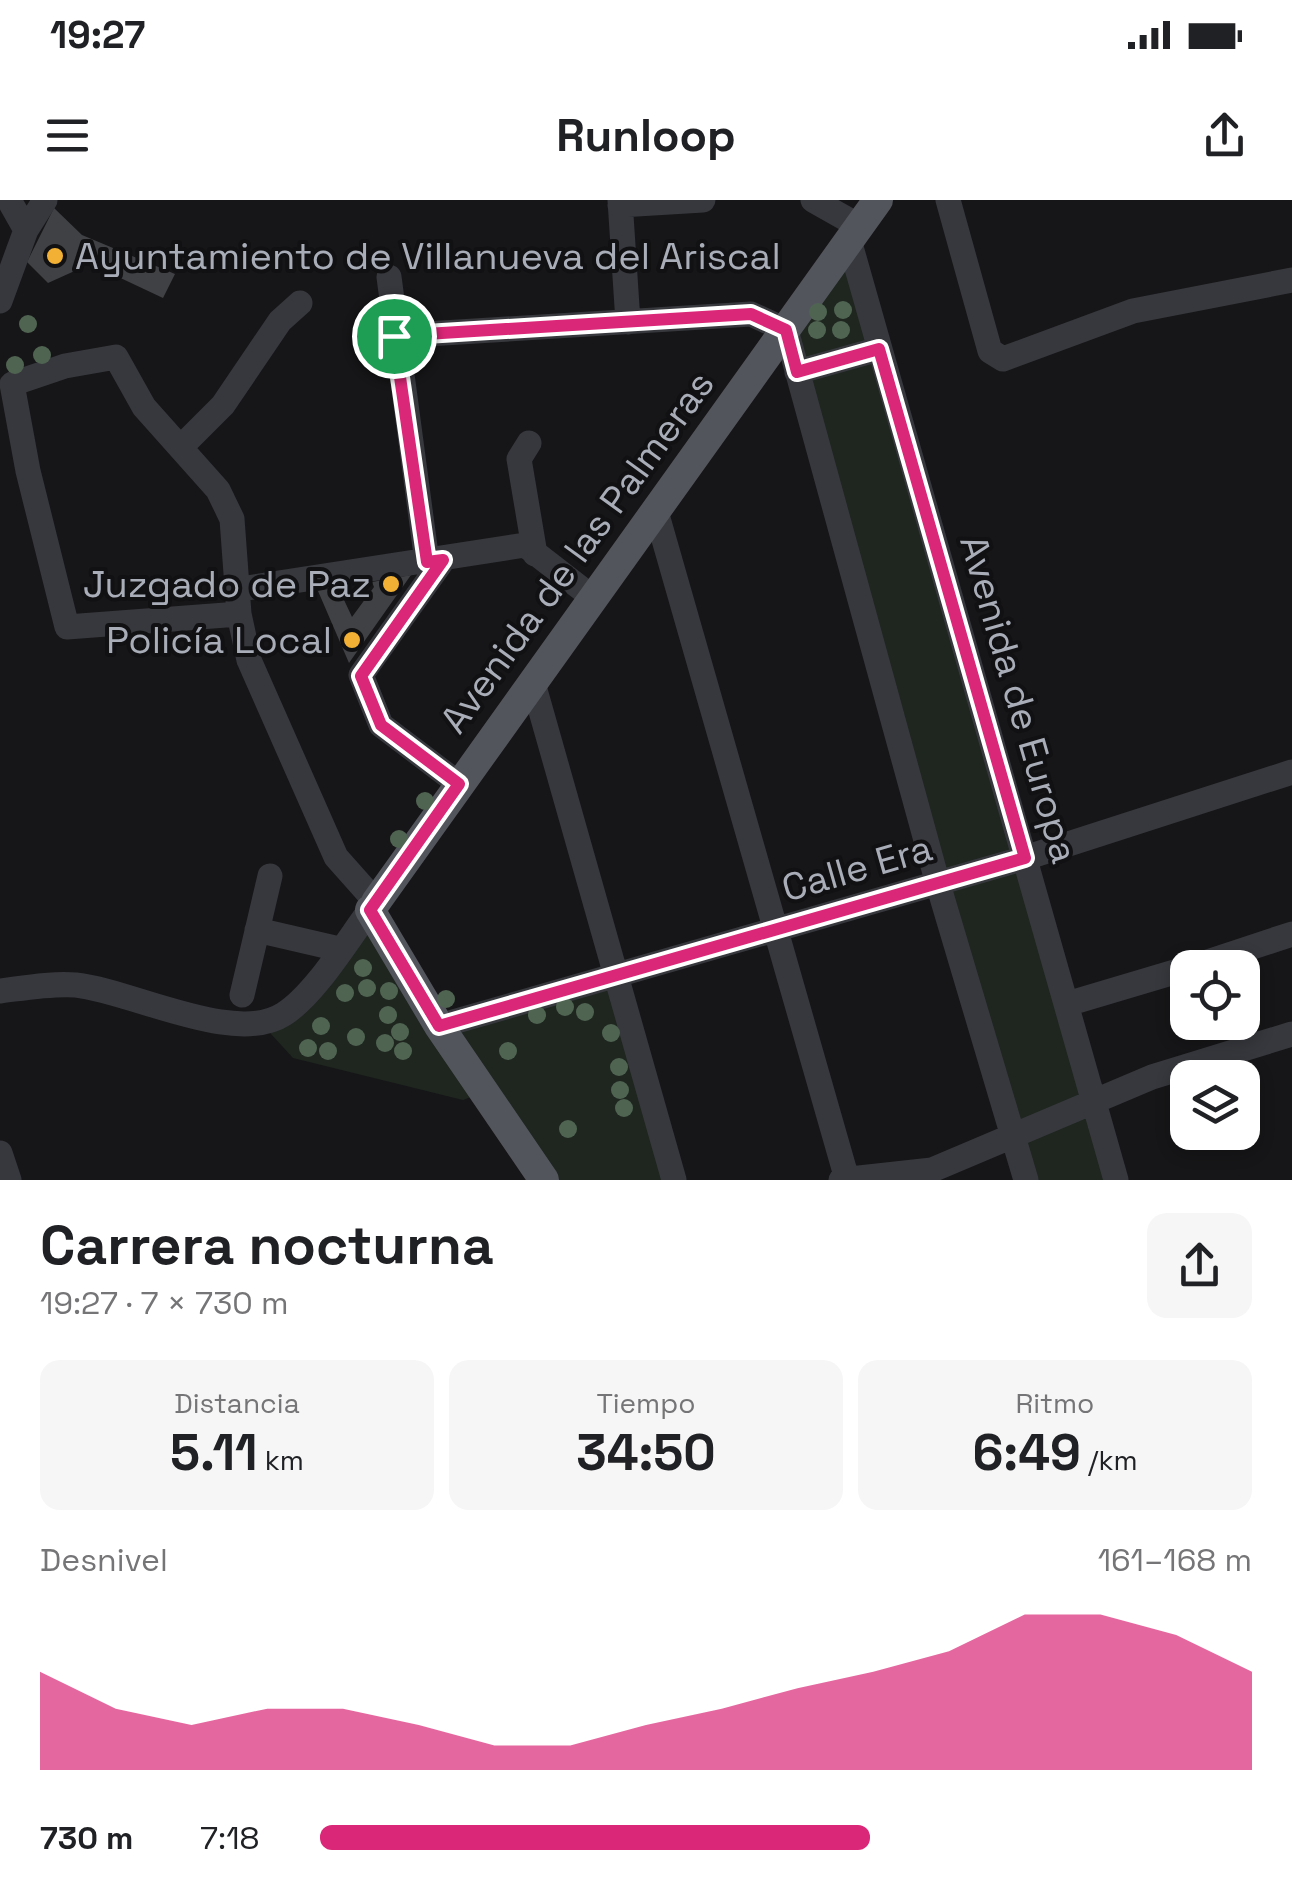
<!DOCTYPE html>
<html lang="es">
<meta charset="utf-8">
<style>
:root{--surface:#fff;--page:#f6f6f6;--text:#202124;--muted:#757577;--accent:#db2777}
body{margin:0;font-family:"Space Grotesk",sans-serif;background:var(--page);color:var(--text);height:100vh;display:flex;flex-direction:column;font-size:38px;white-space:nowrap}
*{box-sizing:border-box;margin:0}
p{font-size:32px;color:var(--muted)}
.icon{flex:none;width:55px;height:55px;fill:none;stroke:currentColor;stroke-width:2;stroke-linecap:round;stroke-linejoin:round}
.map{position:relative;height:980px;overflow:hidden}
.side{display:flex;flex-direction:column;background:var(--surface);flex:1}
.side>*{flex:none}
.controls{position:absolute;left:1170px;top:750px;display:grid;gap:20px}
.controls a{display:grid;place-items:center;width:90px;height:90px;border-radius:20px;background:var(--surface);box-shadow:0 5px 15px #0003;font-size:50px}
.pin{position:absolute;display:grid;place-items:center;width:85px;height:85px;color:#fff;margin:-42px;border:5px solid #fff;border-radius:50%;box-shadow:0 2px 10px #0007}
.round{display:grid;place-items:center;flex:none;width:105px;height:105px;border-radius:20px;background:var(--page)}
.headline{display:flex;align-items:center;justify-content:space-between;height:170px;padding:0 40px}
h1{font-size:55px;font-weight:600;line-height:75px}
.figures{display:grid;grid-template-columns:repeat(3,1fr);gap:15px;height:170px;padding:10px 40px}
.figures div{display:grid;align-content:center;border-radius:20px;background:var(--page);text-align:center}
.figures b{font-size:50px;font-weight:600}
.figures small{font-size:28px;font-weight:400}
.figures p{font-size:28px}
.chart{height:280px;padding:20px 40px}
.chart p{display:flex;justify-content:space-between}
.chart svg{width:100%;height:180px;margin-top:10px;fill:var(--accent);opacity:.7}
ul{padding:0 40px;list-style:none;font-size:32px}
li{display:grid;grid-template-columns:160px 120px 1fr;align-items:center;height:75px}
li i{height:25px;border-radius:12px;background:var(--accent)}
.status{display:flex;justify-content:space-between;align-items:center;height:70px;padding:0 50px;background:var(--surface);direction:ltr}
.status svg{height:28px;fill:currentColor}
header{display:flex;justify-content:space-between;align-items:center;height:130px;padding:0 40px;background:var(--surface);font-size:45px;font-weight:600}
.map>svg:first-child{display:block}
.green{fill:#1e261f}
.building{fill:#404145}
.lines{fill:none;stroke-linecap:round;stroke-linejoin:round}
.minor{stroke:#37383d;stroke-width:25}
.major{stroke:#53555c;stroke-width:30}
.tree{fill:#506452}
.route-casing{stroke:#fff;stroke-width:20}
.route{stroke:#db2777;stroke-width:12}
.poi-dot{fill:#f2b134;stroke:#111113;stroke-width:4}
.labels{text-anchor:middle;dominant-baseline:central;stroke-width:8;stroke-linejoin:round;paint-order:stroke}
.poi-label{font-size:38px;fill:#a8adb8;stroke:#111113;text-anchor:end}
.street-label{font-size:38px;fill:#a8adb8;stroke:#111113}
</style>
<div class="status"><b>19:27</b><svg viewBox="0 0 49 12"><path d="M0 12V9h3v3zM5 12V6h3v6zM10 12V3h3v9zM15 12V0h3v12zM26 1h20v11H26zM47 4h2v5h-2z"/></svg></div>
<header><svg class="icon" aria-label="menu" viewBox="0 0 24 24"><path d="M4 6h16M4 12h16M4 18h16"/></svg>Runloop<svg class="icon" aria-label="share" viewBox="0 0 24 24"><path d="M12 15V3M7 8l5-5 5 5M5 13v7h14v-7"/></svg></header>
<div class="map">
<svg width="1292" height="980" viewBox="0 0 1292 980">
<rect width="100%" height="100%" fill="#161618"/>
<path class="green" d="M 849,40 L 1116,980 L 1026,980 L 786,130 Z
M 370,710 L 439,826 L 615,777 L 674,980 L 544,980 L 484,892 L 463,900 L 293,858 L 261,823 L 284,815 Z"/>
<path class="building" d="M 54,8 L 82,35 L 175,74 L 163,98 L 78,58 L 79,69 L 48,83 L 27,62 Z
M 411,375 L 349,463 L 318,391 L 338,387 L 352,417 L 374,387 L 372,382 Z"/>
<g class="lines">
<path class="minor" d="M 9,0 L 26,30
M 620,0 L 628,122
M 813,0 L 859,26
M 948,0 L 990,151 L 1003,159 L 1133,111 L 1292,80
M 620,5 L 703,0
M 849,40 L 1116,980
M 389,77 L 427,362
M 0,101 L 26,30 L 45,0
M 394,136 L 751,114 L 786,130 L 938,684 L 1026,980
M 797,172 L 879,149
M 529,243 L 519,259 L 535,354
M 181,247 L 223,205 L 280,121 L 300,103
M 655,308 L 847,979
M 443,360 L 361,475 L 381,525 L 459,584
M 241,389 L 525,345 L 592,397
M 533,483 L 674,980
M 257,730 L 339,749
M 1189,768 L 1292,734
M 0,791 C 24,788 52,783 76,785 C 132,791 235,846 284,814 C 317,793 351,734 376,702 L 336,657 L 249,460 L 239,414 L 232,319 L 218,290 L 144,207 L 116,157 L 65,166 L 12,184 L 28,271 L 67,427 L 239,414
M 242,795 L 270,676
M 1067,804 L 1188,768
M 439,826 L 1025,658 L 1292,572
M 0,953 L 9,980
M 841,980 L 932,970 L 1152,877 L 1292,834"/>
<path class="major" d="M 376,702 L 878,0
M 370,710 L 439,826 L 544,980"/>
</g>
<g class="tree">
<circle cx="843" cy="110" r="9"/>
<circle cx="818" cy="112" r="9"/>
<circle cx="28" cy="124" r="9"/>
<circle cx="817" cy="130" r="9"/>
<circle cx="841" cy="130" r="9"/>
<circle cx="42" cy="155" r="9"/>
<circle cx="15" cy="165" r="9"/>
<circle cx="425" cy="601" r="9"/>
<circle cx="399" cy="639" r="9"/>
<circle cx="363" cy="768" r="9"/>
<circle cx="367" cy="788" r="9"/>
<circle cx="389" cy="791" r="9"/>
<circle cx="345" cy="793" r="9"/>
<circle cx="446" cy="799" r="9"/>
<circle cx="565" cy="807" r="9"/>
<circle cx="585" cy="812" r="9"/>
<circle cx="388" cy="815" r="9"/>
<circle cx="537" cy="815" r="9"/>
<circle cx="321" cy="826" r="9"/>
<circle cx="400" cy="832" r="9"/>
<circle cx="611" cy="833" r="9"/>
<circle cx="356" cy="837" r="9"/>
<circle cx="385" cy="843" r="9"/>
<circle cx="308" cy="848" r="9"/>
<circle cx="328" cy="851" r="9"/>
<circle cx="403" cy="851" r="9"/>
<circle cx="508" cy="851" r="9"/>
<circle cx="619" cy="867" r="9"/>
<circle cx="620" cy="890" r="9"/>
<circle cx="624" cy="908" r="9"/>
<circle cx="568" cy="929" r="9"/>
</g>
<g class="lines">
<g class="route-casing">
<path id="route" d="M 751,114 L 786,130 L 797,172 L 879,149 L 1025,658 L 439,826 L 370,710 L 459,584 L 381,525 L 361,476 L 443,360 L 427,362 L 394,136 Z"/>
</g>
<use href="#route" class="route"/>
</g>
<g class="poi-dot">
<circle cx="55" cy="56" r="10"/>
<circle cx="391" cy="384" r="10"/>
<circle cx="352" cy="440" r="10"/>
</g>
<g class="labels">
<g class="poi-label">
<text x="75" y="56" text-anchor="start">Ayuntamiento de Villanueva del Ariscal</text>
<text x="371" y="384">Juzgado de Paz</text>
<text x="332" y="440">Policía Local</text>
</g>
<g class="street-label">
<text transform="translate(577 352) rotate(-54)">Avenida de las Palmeras</text>
<text transform="translate(1019 499) rotate(74)">Avenida de Europa</text>
<text transform="translate(857 668) rotate(-16)">Calle Era</text>
</g>
</g>
</svg>
<div class="controls">
<a><svg class="icon" aria-label="locate" viewBox="0 0 24 24"><circle cx="12" cy="12" r="6"/><path d="M12 2v4M12 18v4M2 12h4M18 12h4"/></svg></a>
<a><svg class="icon" aria-label="layers" viewBox="0 0 24 24"><path d="M12 4l9 5-9 5-9-5zM3 14l9 5 9-5"/></svg></a>
</div>
<div class="pin" style="left:394px;top:136px;background:#1e9e55"><svg class="icon" aria-label="arrive" viewBox="0 0 24 24"><path d="M6 21V4h12l-3 4 3 4H6"/></svg></div>
</div>
<section class="side">
<div class="headline"><div><h1>Carrera nocturna</h1><p>19:27 · 7 × 730 m</p></div><a class="round"><svg class="icon" aria-label="share" viewBox="0 0 24 24"><path d="M12 15V3M7 8l5-5 5 5M5 13v7h14v-7"/></svg></a></div>
<div class="figures">
<div><p>Distancia</p><b>5.11<small> km</small></b></div>
<div><p>Tiempo</p><b>34:50</b></div>
<div><p>Ritmo</p><b>6:49<small> /km</small></b></div>
</div>
<div class="chart"><p><span>Desnivel</span>161–168 m</p>
<svg viewBox="0 0 160 44" preserveAspectRatio="none"><path d="M0 44V20L10 29L20 33L30 29L40 29L50 33L60 38L70 38L80 33L90 29L100 24L110 20L120 15L130 6L140 6L150 11L160 20V44z"/></svg>
</div>
<ul>
<li><b>730 m</b>7:18<i style="width:59%"></i></li>
</ul>
</section>
